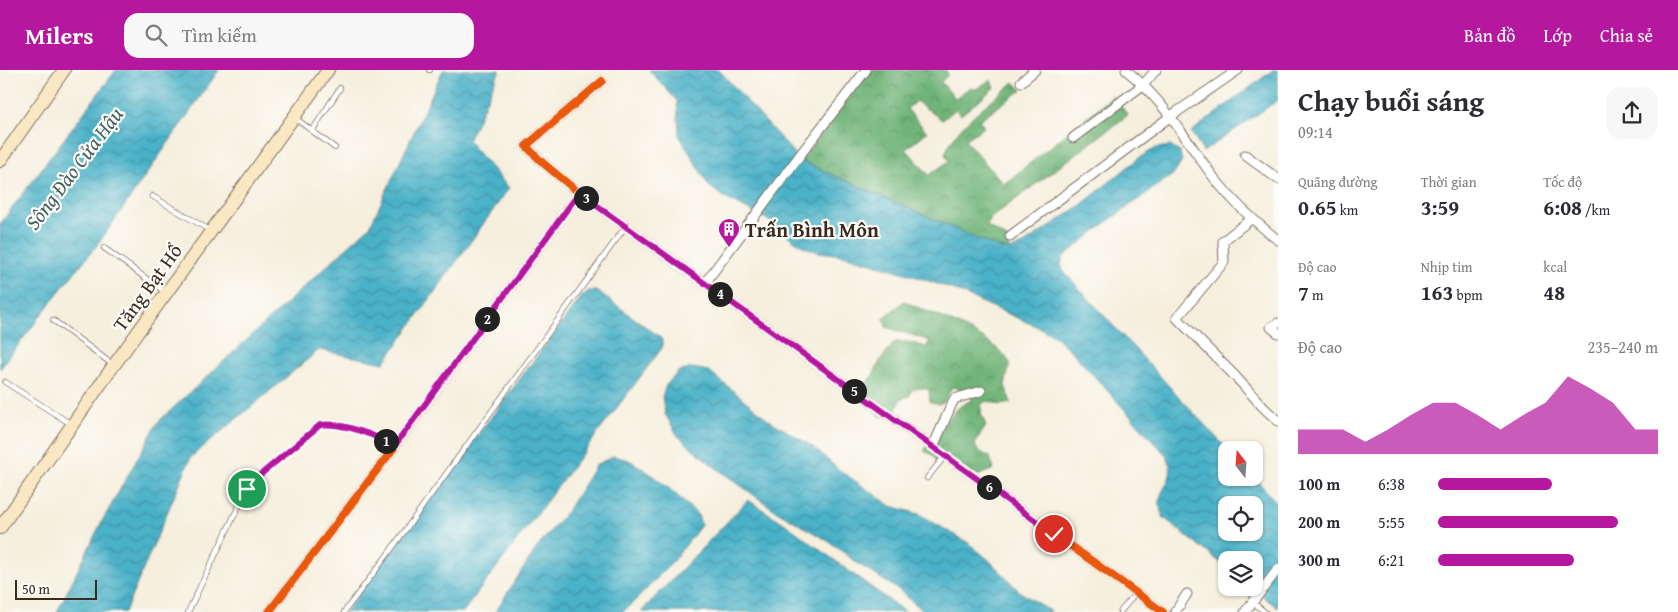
<!DOCTYPE html>
<html lang="vi">
<meta charset="utf-8">
<style>
:root{--surface:#fff;--page:#f7f7f7;--text:#2b2b33;--muted:#7c7c81;--accent:#b5179e}
body{margin:0;font-family:"Gentium Book Plus",serif;background:var(--page);color:var(--text);height:100vh;display:flex;flex-direction:column;font-size:19px;white-space:nowrap}
*{box-sizing:border-box;margin:0}
p{font-size:16px;color:var(--muted)}
.icon{flex:none;width:28px;height:28px;fill:none;stroke:currentColor;stroke-width:2;stroke-linecap:round;stroke-linejoin:round}
.map{position:relative;flex:1;overflow:hidden}
.panel{display:flex;flex-direction:column;background:var(--surface);width:400px}
.panel>*{flex:none}
.needle{width:32px;rotate:343deg}
.controls{position:absolute;left:1218px;top:371px;display:grid;gap:10px}
.controls a{display:grid;place-items:center;width:45px;height:45px;border-radius:10px;background:var(--surface);box-shadow:0 1px 4px #0004;font-size:25px}
.scale{position:absolute;left:15px;bottom:12px;width:82px;box-sizing:border-box;padding-left:5px;border:2px solid #3b2a1e;border-top:0;font-size:14px;line-height:18px;white-space:nowrap;color:#3b2a1e;-webkit-text-stroke:4px #fdfcf7;paint-order:stroke}
.pin{position:absolute;display:grid;place-items:center;width:42px;height:42px;color:#fff;margin:-21px;border:2px solid #fff;border-radius:50%;box-shadow:0 1px 5px #0007}
.km{position:absolute;width:25px;height:25px;margin:-12px;border-radius:50%;background:#222;color:#fff;font-size:14px;line-height:25px;text-align:center}
.round{display:grid;place-items:center;flex:none;width:52px;height:52px;border-radius:15px;background:var(--page)}
.overview{display:flex;align-items:center;justify-content:space-between;height:85px;padding:0 20px}
h1{font-size:28px;font-weight:600;line-height:38px}
.stats{display:grid;grid-template-columns:repeat(3,1fr);gap:8px;height:85px;padding:5px 20px}
.stats div{display:grid;align-content:center}
.stats b{font-size:21px;font-weight:600}
.stats small{font-size:14px;font-weight:400}
.stats p{font-size:14px}
.chart{height:140px;padding:10px 20px}
.chart p{display:flex;justify-content:space-between}
.chart svg{width:100%;height:90px;margin-top:5px;fill:var(--accent);opacity:.7}
ul{padding:0 20px;list-style:none;font-size:16px}
li{display:grid;grid-template-columns:80px 60px 1fr;align-items:center;height:38px}
li i{height:12px;border-radius:6px;background:var(--accent)}
header{display:flex;align-items:center;gap:30px;box-sizing:border-box;height:70px;padding:0 25px;background:var(--accent);color:#fff}
header strong{font-size:24px}
nav{display:flex;gap:28px;margin-inline-start:auto;font-size:18px}
.search{width:350px;height:45px;background:var(--page);display:flex;align-items:center;gap:12px;box-sizing:border-box;padding:0 18px;border-radius:15px;color:var(--muted);font-size:19px}
main{display:flex;flex:1;min-height:0}
.map>svg:first-child{display:block}
.forest{fill:url(#forest-crowns);stroke:#556f4b}
.water{fill:url(#water-waves);stroke:#426e73;fill-rule:evenodd}
.lines{fill:none;stroke-linecap:round;stroke-linejoin:round}
.lane-casing{stroke:#7c6f61;stroke-width:6}
.street-casing{stroke:#7c6f61;stroke-width:11}
.secondary-casing{stroke:#7c6f61;stroke-width:14}
.lane{stroke:#fff;stroke-width:4.5}
.street{stroke:#fff;stroke-width:9}
.secondary{stroke:#fae7c3;stroke-width:12}
.cycleway-casing{stroke:#fdfcf7;stroke-width:11}
.cycleway{stroke:#e8590c;stroke-width:8}
.route-casing{stroke:#fff;stroke-width:10}
.route{stroke:#b5179e;stroke-width:6}
.labels{text-anchor:middle;dominant-baseline:central;stroke-width:4.5;stroke-linejoin:round;paint-order:stroke}
.poi-label{font-size:20px;font-weight:bold;fill:#3b2a1e;stroke:#fdfcf7;text-anchor:start}
.street-label{font-size:20px;fill:#3b2a1e;stroke:#fdfcf7}
.water-label{font-size:21px;font-style:italic;fill:#416062;stroke:#fdfcf7}
</style>
<header>
<strong>Milers</strong>
<div class="search"><svg class="icon" aria-label="search" viewBox="0 0 24 24"><circle cx="10" cy="10" r="6"/><path d="M15 15l6 6"/></svg>Tìm kiếm</div>
<nav><a>Bản đồ</a><a>Lớp</a><a>Chia sẻ</a></nav>
</header>
<main>
<div class="map">
<svg width="1278" height="542" viewBox="0 0 1278 542">
<defs>
<pattern id="forest-crowns" width="20" height="18" patternUnits="userSpaceOnUse" patternTransform="scale(1.25)"><rect width="20" height="18" fill="#6fb478"/><path d="M2 6a3 3 0 1 1 6 0M12 15a3 3 0 1 1 6 0" fill="none" stroke="#5c9362"/></pattern>
<pattern id="water-waves" width="16" height="10" patternUnits="userSpaceOnUse" patternTransform="scale(1.25)"><rect width="16" height="10" fill="#49b1c8"/><path d="M0 5q4-4 8 0t8 0" fill="none" stroke="#3e90a2"/></pattern>
</defs>
<rect width="100%" height="100%" fill="#fdfcf7"/>
<filter id="ink" filterUnits="userSpaceOnUse"><feTurbulence type="fractalNoise" baseFrequency=".02" numOctaves="2"/><feDisplacementMap in="SourceGraphic" scale="10" xChannelSelector="R" yChannelSelector="G"/><feConvolveMatrix kernelMatrix="1 2 1 2 8 2 1 2 1" color-interpolation-filters="sRGB"/></filter>
<filter id="wash" filterUnits="userSpaceOnUse"><feTurbulence type="fractalNoise" baseFrequency=".0096" numOctaves="4" result="noise"/><feDisplacementMap in="SourceGraphic" scale="20" xChannelSelector="R" yChannelSelector="G"/><feGaussianBlur stdDeviation="1.12" result="paint"/><feColorMatrix in="noise" values="0 0 0 0 0 0 0 0 0 0 0 0 0 0 0 0 0 1.4 0 .05"/><feComposite in="paint" operator="in"/></filter>
<g filter="url(#wash)">
<rect width="100%" height="100%" fill="#f6efde"/>
<path class="forest" d="M 870,0 L 946,0 L 948,5 L 941,12 L 955,28 L 969,18 L 976,19 L 990,10 L 995,17 L 961,45 L 956,39 L 942,50 L 916,31 L 907,39 L 927,62 L 906,79 L 929,105 L 949,91 L 945,84 C 957,53 989,34 1014,12 L 1022,20 L 979,50 L 984,57 L 965,70 L 1004,114 L 1113,26 L 1128,45 L 991,148 L 987,156 L 1007,168 L 1009,180 L 999,178 L 801,91 Z
M 904,231 C 935,246 992,264 1010,293 L 1005,315 L 1011,333 L 1000,335 L 988,331 L 982,333 L 981,343 L 986,356 L 975,373 L 977,380 L 990,387 L 994,399 L 980,405 L 968,406 L 966,398 L 956,400 L 951,390 L 937,392 L 933,385 L 924,381 C 933,365 944,353 957,339 C 961,335 968,333 973,328 C 968,320 961,319 952,317 L 944,332 L 938,334 L 930,332 L 929,320 L 924,318 L 913,319 L 909,326 L 901,329 C 898,341 892,343 881,347 L 858,324 L 873,305 L 880,291 L 895,272 L 908,272 L 926,277 L 930,271 L 886,257 L 884,248 Z"/>
<path class="water" d="M 116,0 L 219,0 L 98,174 L 61,219 L 0,299 L 0,154 Z
M 443,0 L 500,0 L 468,71 L 509,118 L 384,293 L 319,280 L 191,387 L 125,542 L 57,542 L 101,453 L 158,352 L 370,156 Z
M 649,0 L 719,0 L 801,91 L 999,178 L 1009,180 L 1021,176 L 1081,135 L 1139,88 L 1156,78 L 1170,76 L 1180,82 L 1182,91 L 1175,103 L 1107,152 L 1063,187 L 1061,194 L 1063,201 L 1228,380 L 1226,380 L 1226,408 L 1254,407 L 1278,434 L 1278,538 L 1252,518 L 1254,518 L 1254,490 L 1226,490 L 1226,497 L 1164,448 C 1148,418 1182,416 1166,385 L 1073,283 L 1057,268 L 1040,258 L 952,219 L 902,202 L 843,185 L 818,182 L 800,175 L 768,150 L 727,129 L 709,116 L 679,65 L 677,31 ZM 1226,435 L 1254,435 L 1254,462 L 1226,462 Z
M 1273,0 L 1278,0 L 1278,30 L 1203,82 L 1191,62 Z
M 589,221 L 597,221 L 660,267 L 663,272 L 662,278 L 463,542 L 345,542 L 582,226 Z
M 693,298 L 709,301 L 769,350 L 813,377 L 838,399 L 891,436 L 919,444 L 967,472 L 989,490 L 1020,522 L 1052,542 L 925,542 L 922,540 L 899,520 L 857,493 L 831,473 L 772,438 L 716,398 L 678,366 L 665,344 L 662,327 L 666,315 L 678,302 Z
M 613,386 L 629,390 L 645,400 L 670,419 L 698,445 L 701,455 C 678,487 652,515 623,542 L 495,542 L 536,479 L 567,441 L 596,395 Z
M 748,430 L 784,453 L 905,542 L 641,542 Z"/>
</g>
<g filter="url(#ink)">
<g class="lines">
<g class="lane-casing">
<path id="lane" d="M 429,0 L 430,0
M 295,48 L 335,78
M 312,61 L 340,18
M 152,126 L 211,161
M 104,178 L 165,222
M 53,250 L 112,294
M 5,312 L 71,354
M 927,408 L 945,386
M 1252,532 L 1265,542
M 188,542 L 247,419 L 259,405 L 320,355 C 342,351 374,367 396,375
M 344,542 L 385,488 L 626,156
M 1120,542 L 1136,523"/>
</g>
<g class="street-casing">
<path id="street" d="M 1126,0 C 1165,31 1186,71 1215,109 C 1233,132 1255,152 1278,170
M 602,11 L 526,76 L 543,93 L 579,123 L 1163,542
M 1021,12 L 1035,0
M 1073,68 L 1144,14 L 1156,0
M 1245,85 L 1278,109
M 1251,149 L 1223,171 L 1224,192 L 1177,248 L 1235,306 L 1264,338 L 1278,351
M 1010,166 L 1171,46 L 1238,0
M 705,213 L 803,81 L 866,0
M 1278,253 L 1271,257 L 1278,263
M 933,377 L 954,329 L 981,321
M 269,542 L 396,375 L 579,123
M 1175,542 L 1187,524
M 1245,542 L 1278,499"/>
</g>
<g class="secondary-casing">
<path id="secondary" d="M 0,91 L 64,0
M 0,458 L 114,295 L 328,0"/>
</g>
<use href="#lane" class="lane"/>
<use href="#street" class="street"/>
<use href="#secondary" class="secondary"/>
<g class="cycleway-casing">
<path id="cycleway" d="M 602,11 L 526,76 L 543,93 L 579,123 L 1163,542
M 269,542 L 396,375 L 579,123"/>
</g>
<use href="#cycleway" class="cycleway"/>
</g>
</g>
<g class="lines" filter="url(#ink)">
<g class="route-casing">
<path id="route" d="M 247,419 L 260,405 L 320,355 C 342,351 374,367 396,374 L 579,123 L 1054,464"/>
</g>
<use href="#route" class="route"/>
</g>
<defs>
<g id="building-pin" transform="scale(1.125)"><path d="M0 17L-7.5 6A9.5 9.5 0 1 1 7.5 6Z" fill="#b5179e" stroke="#fdfcf7"/><path d="M-4-6H4V6H1V3H-1V6H-4ZM-2.5-4.3h1.7v1.8h-1.7ZM.8-4.3h1.7v1.8H.8ZM-2.5-1h1.7V.8h-1.7ZM.8-1h1.7V.8H.8Z" fill="#fff"/></g>
</defs>
<g fill-rule="evenodd">
<use href="#building-pin" x="729" y="159"/>
</g>
<g class="labels">
<g class="poi-label">
<text x="745" y="159">Trấn Bình Môn</text>
</g>
<g class="street-label">
<text transform="translate(147 217) rotate(-54)">Tăng Bạt Hổ</text>
</g>
<g class="water-label">
<text transform="translate(74 98) rotate(-53)">Sông Đào Cửa Hậu</text>
</g>
</g>
</svg>
<div class="controls">
<a><svg class="needle" viewBox="-14 -14 28 28"><path d="M0-13l5 13h-10z" fill="#e53935"/><path d="M0 13l5-13h-10z" fill="#7c7c81"/></svg></a>
<a><svg class="icon" aria-label="locate" viewBox="0 0 24 24"><circle cx="12" cy="12" r="6"/><path d="M12 2v4M12 18v4M2 12h4M18 12h4"/></svg></a>
<a><svg class="icon" aria-label="layers" viewBox="0 0 24 24"><path d="M12 4l9 5-9 5-9-5zM3 14l9 5 9-5"/></svg></a>
</div>
<div class="scale">50 m</div>
<div class="pin" style="left:247px;top:419px;background:#1e9e55"><svg class="icon" aria-label="arrive" viewBox="0 0 24 24"><path d="M6 21V4h12l-3 4 3 4H6"/></svg></div>
<div class="pin" style="left:1054px;top:464px;background:#d93025"><svg class="icon" aria-label="check" viewBox="0 0 24 24"><path d="M5 12l5 5 9-10"/></svg></div>
<b class="km" style="left:386px;top:371px">1</b>
<b class="km" style="left:487px;top:249px">2</b>
<b class="km" style="left:586px;top:128px">3</b>
<b class="km" style="left:720px;top:224px">4</b>
<b class="km" style="left:854px;top:321px">5</b>
<b class="km" style="left:989px;top:417px">6</b>
</div>
<section class="panel">
<div class="overview"><div><h1>Chạy buổi sáng</h1><p>09:14</p></div><a class="round"><svg class="icon" aria-label="share" viewBox="0 0 24 24"><path d="M12 15V3M7 8l5-5 5 5M5 13v7h14v-7"/></svg></a></div>
<div class="stats">
<div><p>Quãng đường</p><b>0.65<small> km</small></b></div>
<div><p>Thời gian</p><b>3:59</b></div>
<div><p>Tốc độ</p><b>6:08<small> /km</small></b></div>
</div>
<div class="stats">
<div><p>Độ cao</p><b>7<small> m</small></b></div>
<div><p>Nhịp tim</p><b>163<small> bpm</small></b></div>
<div><p>kcal</p><b>48</b></div>
</div>
<div class="chart"><p><span>Độ cao</span>235–240 m</p>
<svg viewBox="0 0 160 44" preserveAspectRatio="none"><path d="M0 44V32L10 32L20 32L30 38L40 32L50 25L60 19L70 19L80 25L90 32L100 25L110 19L120 6L130 12L140 19L150 32L160 32V44z"/></svg>
</div>
<ul>
<li><b>100 m</b>6:38<i style="width:52%"></i></li>
<li><b>200 m</b>5:55<i style="width:82%"></i></li>
<li><b>300 m</b>6:21<i style="width:62%"></i></li>
</ul>
</section>
</main>
